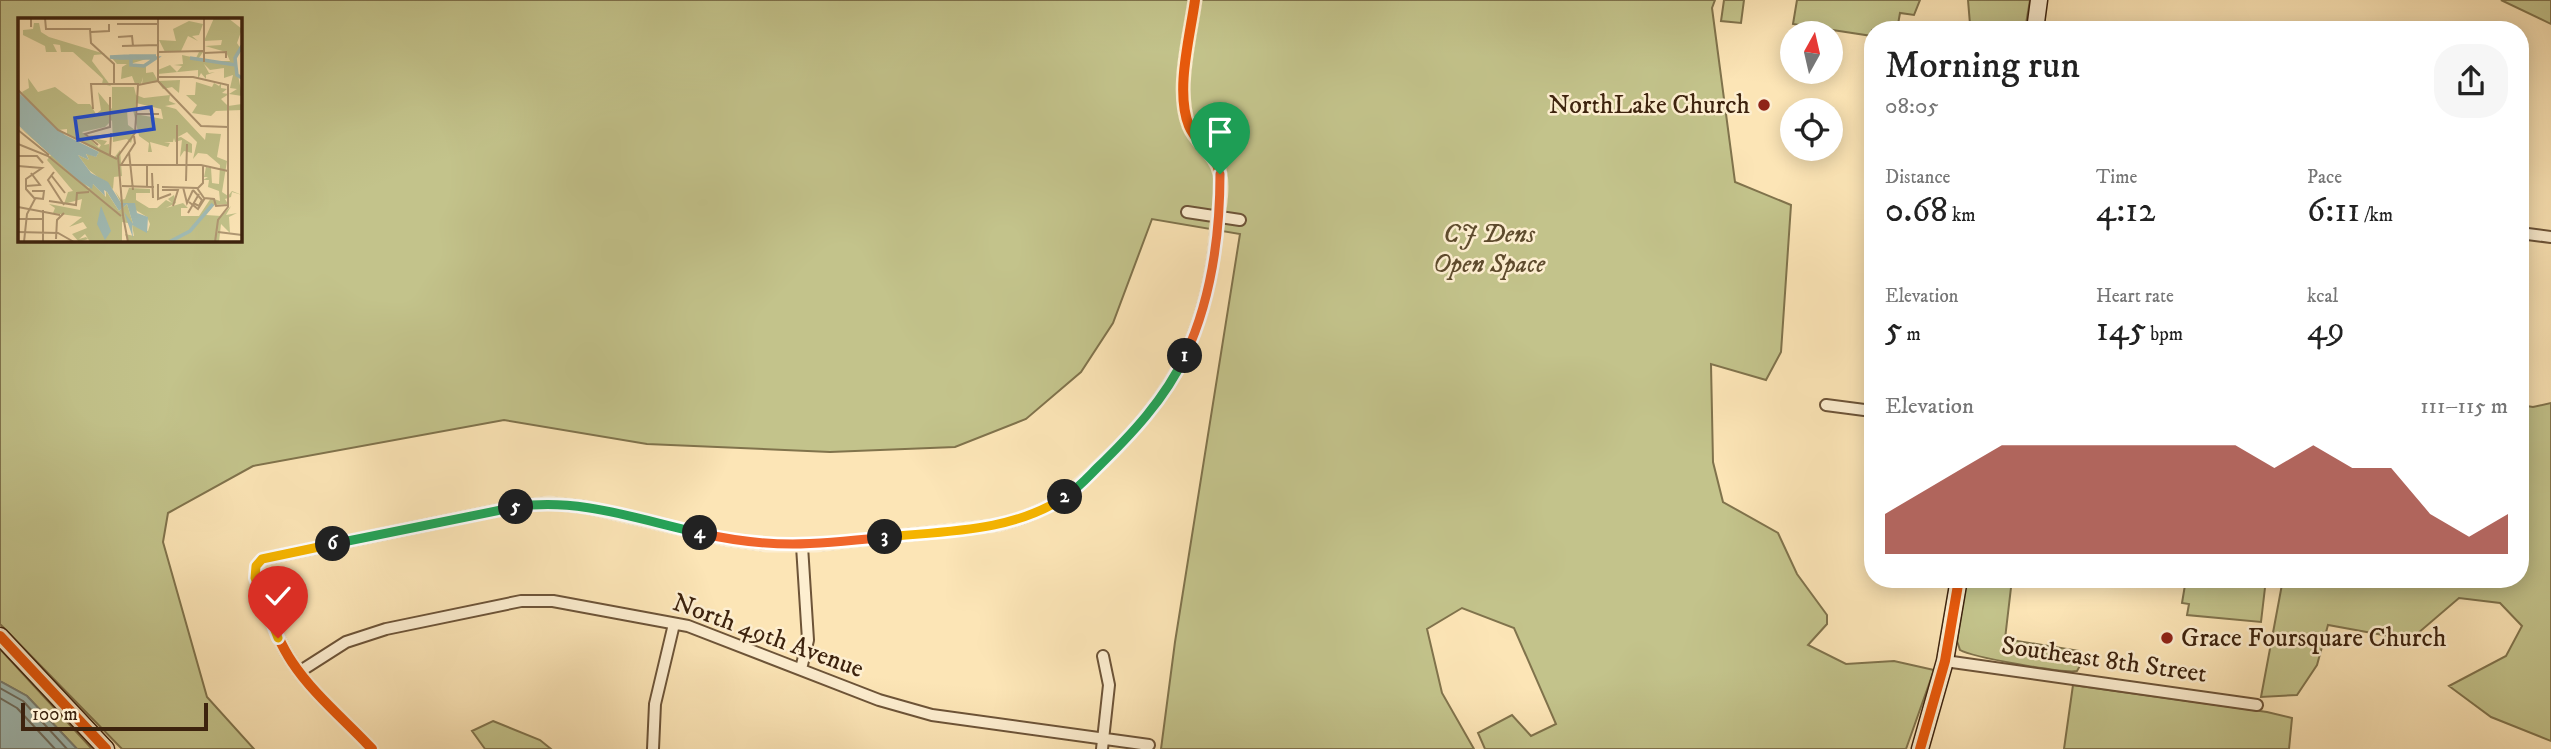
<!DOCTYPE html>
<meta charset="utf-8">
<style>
:root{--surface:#fff;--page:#f6f6f6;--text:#222;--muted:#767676;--accent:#8f2418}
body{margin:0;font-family:"IM FELL DW Pica",serif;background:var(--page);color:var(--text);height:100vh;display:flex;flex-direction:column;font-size:26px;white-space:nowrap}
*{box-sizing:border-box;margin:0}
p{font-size:23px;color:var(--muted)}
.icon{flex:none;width:38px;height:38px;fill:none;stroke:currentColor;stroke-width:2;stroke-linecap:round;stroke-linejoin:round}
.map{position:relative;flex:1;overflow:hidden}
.drawer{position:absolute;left:1864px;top:21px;width:665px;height:567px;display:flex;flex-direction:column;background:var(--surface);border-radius:28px;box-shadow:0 4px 18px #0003}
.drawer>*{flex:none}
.needle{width:46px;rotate:8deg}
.controls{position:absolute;left:1780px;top:21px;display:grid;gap:14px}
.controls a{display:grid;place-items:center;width:63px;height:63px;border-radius:50%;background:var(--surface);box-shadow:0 4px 18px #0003;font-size:35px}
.scale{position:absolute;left:21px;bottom:18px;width:187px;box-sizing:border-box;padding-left:7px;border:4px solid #3d230e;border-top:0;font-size:19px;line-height:24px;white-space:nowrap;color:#3d230e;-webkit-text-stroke:5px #fdeed0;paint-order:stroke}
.pin{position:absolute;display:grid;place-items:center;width:60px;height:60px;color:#fff;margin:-72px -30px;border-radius:50% 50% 50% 0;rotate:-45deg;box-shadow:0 0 7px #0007}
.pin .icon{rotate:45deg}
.km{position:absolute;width:35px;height:35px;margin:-18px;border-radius:50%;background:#222;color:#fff;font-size:19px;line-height:35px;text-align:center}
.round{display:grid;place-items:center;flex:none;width:74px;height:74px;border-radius:28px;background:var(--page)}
.summary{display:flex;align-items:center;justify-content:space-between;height:119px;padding:0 21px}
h1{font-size:38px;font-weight:600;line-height:52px}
.stats{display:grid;grid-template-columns:repeat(3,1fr);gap:10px;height:119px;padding:7px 21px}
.stats div{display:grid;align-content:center}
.stats b{font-size:35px;font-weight:600}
.stats small{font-size:19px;font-weight:400}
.stats p{font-size:19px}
.chart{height:196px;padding:14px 21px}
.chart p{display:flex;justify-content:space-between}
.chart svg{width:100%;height:126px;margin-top:7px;fill:var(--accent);opacity:.7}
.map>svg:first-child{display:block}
.green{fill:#c3c38b;stroke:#80734c;stroke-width:2;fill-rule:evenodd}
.water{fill:#a1bdb7;stroke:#797f73;stroke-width:2}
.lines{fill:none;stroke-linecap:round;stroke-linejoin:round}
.shore{stroke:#6f7062;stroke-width:2}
.street-casing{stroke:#6d5438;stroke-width:14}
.secondary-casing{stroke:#3d230e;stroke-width:19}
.street{stroke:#fdeed0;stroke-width:10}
.secondary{stroke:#fdeed0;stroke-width:16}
.cycleway-casing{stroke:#fdeed0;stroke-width:15}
.cycleway{stroke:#e8590c;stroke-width:10}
.split-1-casing{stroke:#fff;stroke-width:14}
.split-2-casing{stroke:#fff;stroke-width:14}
.split-3-casing{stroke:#fff;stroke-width:14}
.split-4-casing{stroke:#fff;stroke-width:14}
.split-5-casing{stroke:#fff;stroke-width:14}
.split-6-casing{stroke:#fff;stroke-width:14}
.split-7-casing{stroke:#fff;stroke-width:14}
.split-1{stroke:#f0652b;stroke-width:9}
.split-2{stroke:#22a559;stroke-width:9}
.split-3{stroke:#f5b400;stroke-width:9}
.split-4{stroke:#f0652b;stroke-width:9}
.split-5{stroke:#22a559;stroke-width:9}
.split-6{stroke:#22a559;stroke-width:9}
.split-7{stroke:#f5b400;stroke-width:9}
.poi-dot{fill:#8f2418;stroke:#fdeed0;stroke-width:2.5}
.labels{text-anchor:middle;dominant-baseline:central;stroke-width:5;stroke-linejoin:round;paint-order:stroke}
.poi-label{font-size:26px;fill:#3d230e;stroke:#fdeed0;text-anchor:end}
.park-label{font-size:26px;font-style:italic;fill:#5e4b2d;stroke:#fdeed0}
.street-label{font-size:26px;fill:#3d230e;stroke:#fdeed0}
.inset-river{fill:none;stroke:#a1bdb7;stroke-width:3.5}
.inset-road{fill:none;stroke:#b09773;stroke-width:2}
.view{fill:#1d4ed8;fill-opacity:0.15;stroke:#1d4ed8;stroke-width:3.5}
.inset-edge{fill:none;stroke:#3d230e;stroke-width:3.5}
</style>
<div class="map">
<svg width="2551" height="749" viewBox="0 0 2551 749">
<rect width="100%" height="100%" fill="#fce5b6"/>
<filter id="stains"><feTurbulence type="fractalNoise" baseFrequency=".00286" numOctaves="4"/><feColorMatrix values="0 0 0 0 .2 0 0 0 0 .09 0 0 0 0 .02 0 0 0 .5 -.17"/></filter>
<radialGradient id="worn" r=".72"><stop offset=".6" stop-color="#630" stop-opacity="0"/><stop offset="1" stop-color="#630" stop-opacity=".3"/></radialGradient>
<path class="green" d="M 0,0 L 1715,0 L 1712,8 L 1735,182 L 1791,205 L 1781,352 L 1766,380 L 1711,364 L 1713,462 L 1723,502 L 1778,533 L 1797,574 L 1827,615 L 1827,624 L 1808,645 L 1846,664 L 1894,661 L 1934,670 L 1906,749 L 1485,749 L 1478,733 L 1512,715 L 1531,736 L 1556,724 L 1514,628 L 1462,608 L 1427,629 L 1442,693 L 1474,749 L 1161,749 L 1175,642 L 1240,234 L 1152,219 L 1113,323 L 1081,372 L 1026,419 L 955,447 L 830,452 L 647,444 L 504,420 L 253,466 L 168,513 L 163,542 L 207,697 L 254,749 L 122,749 L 0,624 ZM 19,19 L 240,19 L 240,240 L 19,240 Z
M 1724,0 L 1744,0 L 1741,23 L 1721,21 Z
M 1797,0 L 1920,0 L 1914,15 L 1900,13 L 1897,30 L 1872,30 L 1872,36 L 1793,24 Z
M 1968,0 L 2030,0 L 2025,30 L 1980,30 L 1980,25 L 1970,24 Z
M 2501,0 L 2551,0 L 2551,24 Z
M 2551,403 L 2551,741 L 2491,717 L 2449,686 L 2506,656 L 2522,626 L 2500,603 L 2459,598 L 2410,640 L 2328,625 L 2317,665 L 2297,695 L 2261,697 L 2283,579 L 2520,579 L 2520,405 L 2533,407 Z
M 1966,579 L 2012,579 L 2005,639 L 2080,651 L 2081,664 L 2077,671 C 2065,674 1972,657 1960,650 L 1957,641 Z
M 2186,579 L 2266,579 L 2261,622 L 2187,615 L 2189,604 L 2182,603 Z
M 0,649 L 92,749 L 77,749 L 27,696 L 0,681 Z
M 2073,685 L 2267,712 L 2292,718 L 2289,749 L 2064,749 Z
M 493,721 L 540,740 L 551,749 L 485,749 L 472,731 Z"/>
<path class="water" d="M 0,681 L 27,696 L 77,749 L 0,749 Z"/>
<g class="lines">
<path class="shore" d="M 0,688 L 23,701 L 67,749
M 0,698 L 17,708 L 55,749"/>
<g class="street-casing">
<path id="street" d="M 1187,212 L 1240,220
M 2520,233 L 2551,237
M 1826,405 L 1872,411
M 1945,661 L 2257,705
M 801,669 L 808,640 L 802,546
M 299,672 L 346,642 L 386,629 L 521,601 L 553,601 L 688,626 L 879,700 L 932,715 L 1149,745
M 372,749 C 346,721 313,694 292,662 C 280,644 272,624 265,603 C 258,587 250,573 263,559 L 513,507 L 549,503 L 585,507 L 723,539 L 767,545 L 816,545 L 998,525 C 1049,512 1068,496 1105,460 C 1175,393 1208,329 1216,232 C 1218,214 1223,192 1220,174 C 1216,153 1196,144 1189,126 C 1175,91 1190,37 1195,0
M 653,749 L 655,704 L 674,624
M 1102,749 L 1109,685 L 1103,656"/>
</g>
<g class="secondary-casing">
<path id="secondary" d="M 2035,30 L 2039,0
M 0,636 L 106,749
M 1920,749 L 1945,661 L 1959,579"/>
</g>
<use href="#street" class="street"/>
<use href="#secondary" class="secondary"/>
<g class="cycleway-casing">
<path id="cycleway" d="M 0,636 L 106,749
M 372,749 C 346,721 313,694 292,662 C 280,644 272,624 265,603 C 258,587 250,573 263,559 L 513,507 L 549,503 L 585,507 L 723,539 L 767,545 L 816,545 L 998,525 C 1049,512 1068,496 1105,460 C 1175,393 1208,329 1216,232 C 1218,214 1223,192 1220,174 C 1216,153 1196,144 1189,126 C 1175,91 1190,37 1195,0
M 1920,749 L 1945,661 L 1959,579"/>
</g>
<use href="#cycleway" class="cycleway"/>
</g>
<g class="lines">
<g class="split-1-casing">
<path id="split-1" d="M 1185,356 C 1211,300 1220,236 1220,174"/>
</g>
<g class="split-2-casing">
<path id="split-2" d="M 1065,497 C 1077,489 1087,478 1097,468 C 1131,435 1165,399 1185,356"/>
</g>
<g class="split-3-casing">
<path id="split-3" d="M 885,537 C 946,531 1012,532 1065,497"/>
</g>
<g class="split-4-casing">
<path id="split-4" d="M 700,533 C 770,549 815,545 885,537"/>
</g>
<g class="split-5-casing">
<path id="split-5" d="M 516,507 C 578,497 640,520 700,533"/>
</g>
<g class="split-6-casing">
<path id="split-6" d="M 333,544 L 516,507"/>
</g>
<g class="split-7-casing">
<path id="split-7" d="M 278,638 L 255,578 L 256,566 L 262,559 L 333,544"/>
</g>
<use href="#split-1" class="split-1"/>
<use href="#split-2" class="split-2"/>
<use href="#split-3" class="split-3"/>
<use href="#split-4" class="split-4"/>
<use href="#split-5" class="split-5"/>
<use href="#split-6" class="split-6"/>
<use href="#split-7" class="split-7"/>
</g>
<g class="poi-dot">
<circle cx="1764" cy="105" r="7"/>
<circle cx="2167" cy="638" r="7"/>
</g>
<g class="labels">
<g class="poi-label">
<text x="1750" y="105">NorthLake Church</text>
<text x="2181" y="638" text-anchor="start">Grace Foursquare Church</text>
</g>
<g class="park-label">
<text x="1489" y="234">CJ Dens<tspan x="1489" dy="30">Open Space</tspan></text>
</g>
<g class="street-label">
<text transform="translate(768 636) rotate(20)">North 49th Avenue</text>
<text transform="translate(2104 660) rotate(8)">Southeast 8th Street</text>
</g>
</g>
<g transform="translate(18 18)">
<rect width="224" height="224" fill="#fce5b6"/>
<path d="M 196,0 L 210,0 L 224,11 L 219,25 L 224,33 L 219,35 L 218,46 L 224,78 L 211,76 L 203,81 L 210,88 L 224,86 L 224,92 L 198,93 L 193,98 L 174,95 L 179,87 L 168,77 L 177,77 L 178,64 L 194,69 L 196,65 L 201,68 L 203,65 L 203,70 L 209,71 L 204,75 L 211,76 L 219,71 L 212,70 L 215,57 L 206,60 L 206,50 L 192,52 L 186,46 L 191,55 L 197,54 L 188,57 L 188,61 L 183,55 L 180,61 L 180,52 L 140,56 L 140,52 L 152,47 L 159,54 L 164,48 L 156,47 L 165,46 L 164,37 L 178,40 L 181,34 L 185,34 L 181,40 L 187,43 L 212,43 L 208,34 L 187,28 L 203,27 L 204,22 L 186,23 ZM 171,3 L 185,6 L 181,17 L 174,18 L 180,23 L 170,18 L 163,33 L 147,34 L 141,22 L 158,23 L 155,11 ZM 16,5 L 21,5 L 23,14 L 31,19 L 87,36 L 76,37 L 74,43 L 93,68 L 84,66 L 85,61 L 55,34 L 43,34 L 42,27 L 35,26 L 39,34 L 28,34 L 27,28 L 5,17 L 5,12 L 15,11 ZM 138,38 L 112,46 L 128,49 L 128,55 L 135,54 L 140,63 L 162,62 L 161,75 L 154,69 L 145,71 L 140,64 L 124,66 L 125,59 L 123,66 L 117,66 L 114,58 L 103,61 L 104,49 L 109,46 L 99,46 L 93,39 ZM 10,60 L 20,74 L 37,69 L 60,86 L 72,86 L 78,96 L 83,92 L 80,74 L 94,91 L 94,69 L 116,69 L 118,77 L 126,80 L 152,77 L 151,83 L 158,86 L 147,88 L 158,91 L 187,122 L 188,115 L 203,116 L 199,139 L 209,143 L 204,174 L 210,178 L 214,173 L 224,177 L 214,174 L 213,179 L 207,181 L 210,186 L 196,187 L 188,197 L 203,198 L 213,188 L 208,197 L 219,195 L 211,199 L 212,215 L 203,206 L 201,224 L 110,224 L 107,216 L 116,218 L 114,207 L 130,213 L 132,206 L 129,199 L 116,191 L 117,185 L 103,185 L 97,173 L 103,182 L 107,181 L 111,170 L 132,171 L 132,175 L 118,175 L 118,182 L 131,190 L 139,190 L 148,182 L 154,185 L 150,181 L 156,177 L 158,185 L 148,190 L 165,185 L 170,190 L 163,190 L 163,198 L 181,198 L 193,180 L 202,183 L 201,173 L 190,169 L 191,162 L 185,162 L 190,159 L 186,159 L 188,149 L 193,150 L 194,165 L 201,166 L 202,147 L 189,136 L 180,135 L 175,141 L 179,124 L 169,114 L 158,120 L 163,119 L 174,126 L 174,135 L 166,133 L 162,139 L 164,122 L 157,124 L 156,120 L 155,124 L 146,124 L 152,125 L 150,129 L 132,124 L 134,134 L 130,134 L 131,125 L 121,118 L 115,92 L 109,92 L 110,107 L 117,112 L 113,125 L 109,121 L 95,124 L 94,102 L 87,109 L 64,114 L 81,130 L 83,127 L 74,120 L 89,123 L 86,127 L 91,126 L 91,137 L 96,140 L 102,132 L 104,158 L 96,159 L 95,171 L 71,152 L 60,137 L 71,142 L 68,135 L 78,139 L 81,134 L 49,116 L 49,111 L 40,112 L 15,90 L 4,74 L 11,70 ZM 118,85 L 143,91 L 145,101 L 117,96 ZM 0,108 L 37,137 L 71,170 L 75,166 L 88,179 L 88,173 L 101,193 L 109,186 L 115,206 L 104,204 L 104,223 L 72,224 L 67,216 L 61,221 L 68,219 L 70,221 L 61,224 L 54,216 L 69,210 L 65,204 L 51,209 L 64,199 L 35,195 L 37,190 L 31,186 L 62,192 L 64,181 L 46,186 L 50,174 L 55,173 L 29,142 L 33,137 Z" fill="#c3c38b" fill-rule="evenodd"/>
<path d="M 0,74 L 47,117 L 81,134 L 78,139 L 68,136 L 71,142 L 60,137 L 73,155 L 90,164 L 103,185 L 117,185 L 119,195 L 130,199 L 129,215 L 114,207 L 115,220 L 106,194 L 115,206 L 109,186 L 101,193 L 89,174 L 86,172 L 87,178 L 75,166 L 74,171 L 60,162 L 0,107 ZM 83,188 L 93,213 L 87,222 L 79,206 Z" fill="#a1bdb7"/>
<path class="inset-river" d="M 224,28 L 217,40 L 219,57 L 224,60M 101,40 L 92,39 L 112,38M 101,40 L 131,40M 131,40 L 138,40 L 126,48 L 113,47 L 113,38 L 138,38M 172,40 L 218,47M 151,224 L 172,213 L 195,186"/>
<path class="inset-road" d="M 99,6 L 140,6M 13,9 L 13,0 L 27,0 L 28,11 L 72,11 L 73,25 L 96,46 L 96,65M 73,14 L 91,13 L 91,6M 100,19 L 114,18 L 115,28M 104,28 L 140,27M 140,34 L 185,33M 186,35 L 208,34 L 208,40M 186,44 L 186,0M 140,59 L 175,59 L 210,67 L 210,189 L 200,202 L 197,224M 140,63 L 183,108 L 210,109M 0,72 L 40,112 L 99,141M 75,91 L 73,66 L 121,66M 118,96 L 141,96M 0,112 L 31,137M 69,119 L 94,117M 0,126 L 30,138 L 103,198M 80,127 L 67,116 L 92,109 L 92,79M 111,134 L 115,172M 92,137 L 93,115M 0,138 L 19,138 L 25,145M 159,146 L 159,107M 101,147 L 183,147 L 210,153M 103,147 L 117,125 L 116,118M 129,147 L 129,169M 0,148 L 24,150 L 8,161 L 8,171 L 17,181 L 9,196 L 6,224M 36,154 L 30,162 L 46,187M 134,155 L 135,180M 33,157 L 47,175M 168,163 L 169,126M 140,166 L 140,181 L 153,176M 8,168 L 22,167 L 13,155M 104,168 L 136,169M 144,169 L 179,170 L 186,180 L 196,181 L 198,188 L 210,187M 165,169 L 169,185 L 175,172M 180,170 L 185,165 L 185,147M 144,172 L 160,172 L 155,188M 14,173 L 26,173 L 25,181 L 17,180M 31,183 L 58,187 L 59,175 L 71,174M 171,184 L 180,191 L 187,180M 175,185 L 181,188 L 184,182 L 175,172M 0,189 L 42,197M 25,192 L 25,224M 170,195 L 181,176M 105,198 L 100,138 L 117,115 L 120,67 L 140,63 L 140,0M 105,198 L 110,224M 1,201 L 25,201M 0,214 L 40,215 L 56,224M 200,214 L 224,217M 38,221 L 39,202 L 46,195"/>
<path class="view" d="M 133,89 L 136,111 L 60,122 L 57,100 Z"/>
<rect width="224" height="224" class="inset-edge"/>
</g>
<rect width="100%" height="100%" filter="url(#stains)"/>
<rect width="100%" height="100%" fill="url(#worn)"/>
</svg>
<div class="controls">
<a><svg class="needle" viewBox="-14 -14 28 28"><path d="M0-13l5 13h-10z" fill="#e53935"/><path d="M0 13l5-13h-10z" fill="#767676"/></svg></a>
<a><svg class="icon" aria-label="locate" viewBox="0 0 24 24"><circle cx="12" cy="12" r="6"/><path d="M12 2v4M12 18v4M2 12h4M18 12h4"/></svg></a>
</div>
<div class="scale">100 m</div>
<div class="pin" style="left:1220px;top:174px;background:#1e9e55"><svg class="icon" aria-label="arrive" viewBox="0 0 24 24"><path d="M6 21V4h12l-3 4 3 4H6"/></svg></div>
<div class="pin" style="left:278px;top:638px;background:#d93025"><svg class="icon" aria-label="check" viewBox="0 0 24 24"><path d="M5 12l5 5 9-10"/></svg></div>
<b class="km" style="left:1185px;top:356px">1</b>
<b class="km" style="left:1065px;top:497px">2</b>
<b class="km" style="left:885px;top:537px">3</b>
<b class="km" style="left:700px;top:533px">4</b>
<b class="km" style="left:516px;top:507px">5</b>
<b class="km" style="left:333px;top:544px">6</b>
<section class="drawer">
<div class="summary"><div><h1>Morning run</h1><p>08:05</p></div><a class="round"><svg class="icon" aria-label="share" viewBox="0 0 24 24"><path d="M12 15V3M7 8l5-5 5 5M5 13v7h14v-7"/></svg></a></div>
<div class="stats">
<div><p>Distance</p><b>0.68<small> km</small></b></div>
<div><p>Time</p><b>4:12</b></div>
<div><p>Pace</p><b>6:11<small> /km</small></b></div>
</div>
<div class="stats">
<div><p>Elevation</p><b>5<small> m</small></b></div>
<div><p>Heart rate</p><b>145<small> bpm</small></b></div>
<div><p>kcal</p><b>49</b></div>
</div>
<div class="chart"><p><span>Elevation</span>111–115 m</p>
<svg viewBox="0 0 160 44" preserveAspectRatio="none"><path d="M0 44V30L10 22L20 14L30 6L40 6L50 6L60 6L70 6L80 6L90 6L100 14L110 6L120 14L130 14L140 30L150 38L160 30V44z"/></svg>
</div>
</section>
</div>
